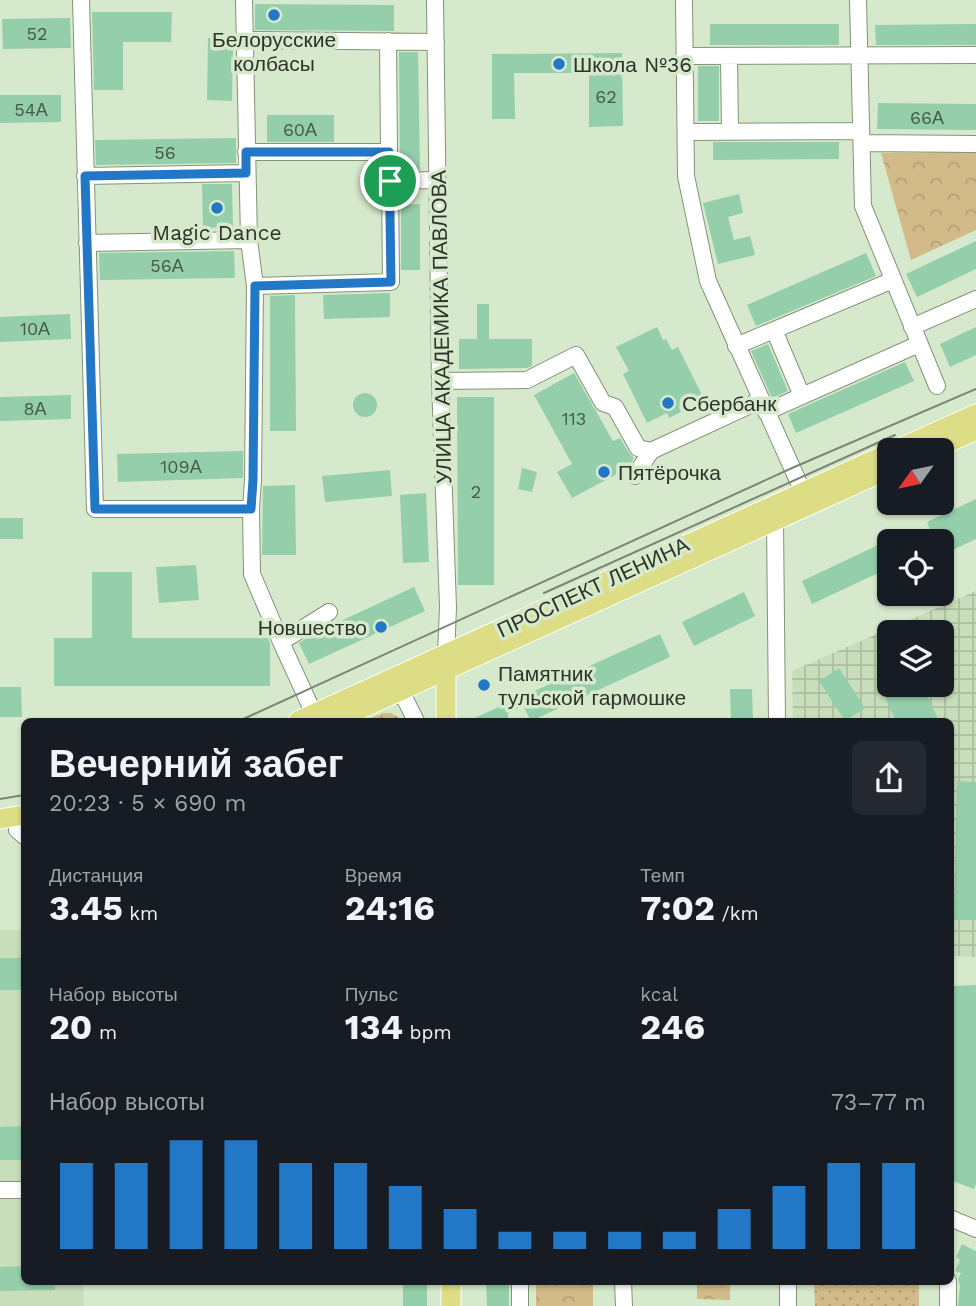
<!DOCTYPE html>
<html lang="ru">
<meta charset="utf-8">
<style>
:root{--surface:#171b24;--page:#242831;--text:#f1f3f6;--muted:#9ea1a6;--accent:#2278c6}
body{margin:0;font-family:"Work Sans",sans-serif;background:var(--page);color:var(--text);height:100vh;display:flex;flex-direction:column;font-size:26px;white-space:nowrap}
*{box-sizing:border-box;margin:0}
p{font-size:23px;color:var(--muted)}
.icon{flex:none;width:38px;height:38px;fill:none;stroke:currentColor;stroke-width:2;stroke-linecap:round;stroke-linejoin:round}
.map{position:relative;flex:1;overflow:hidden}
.sheet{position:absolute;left:21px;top:718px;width:933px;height:567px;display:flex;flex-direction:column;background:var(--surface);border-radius:10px;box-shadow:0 2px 5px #0004}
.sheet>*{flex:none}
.needle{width:46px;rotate:237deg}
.controls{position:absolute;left:877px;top:438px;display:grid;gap:14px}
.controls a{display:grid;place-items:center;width:77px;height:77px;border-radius:10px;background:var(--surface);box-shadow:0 2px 5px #0004;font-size:35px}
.pin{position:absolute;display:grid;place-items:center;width:60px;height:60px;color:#fff;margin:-30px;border:4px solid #fff;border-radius:50%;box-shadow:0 2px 7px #0007}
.round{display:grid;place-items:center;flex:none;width:74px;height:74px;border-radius:10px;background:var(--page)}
.summary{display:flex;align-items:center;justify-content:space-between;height:119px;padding:0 28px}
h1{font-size:38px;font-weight:700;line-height:52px}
.figures{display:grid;grid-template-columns:repeat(3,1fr);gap:10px;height:119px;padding:7px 28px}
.figures div{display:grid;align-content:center}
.figures b{font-size:35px;font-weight:700}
.figures small{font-size:19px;font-weight:400}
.figures p{font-size:19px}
.chart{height:196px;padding:14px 28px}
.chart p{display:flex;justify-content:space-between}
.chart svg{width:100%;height:126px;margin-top:7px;stroke:var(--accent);stroke-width:6}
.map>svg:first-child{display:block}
.built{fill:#c8ddba}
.industrial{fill:url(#industrial-grid);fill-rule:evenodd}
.grass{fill:url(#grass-dots)}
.park{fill:url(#park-crowns)}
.building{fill:#95ceaa}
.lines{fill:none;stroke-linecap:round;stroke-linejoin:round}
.minor-casing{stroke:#839378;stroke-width:18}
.major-casing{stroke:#fff;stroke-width:21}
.minor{stroke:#fff;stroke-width:16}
.major{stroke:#dddd86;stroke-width:19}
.tram{stroke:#7b8773;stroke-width:2}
.route-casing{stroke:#fff;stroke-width:14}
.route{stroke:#2278c6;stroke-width:9}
.poi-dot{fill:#2278c6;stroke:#d7e9cc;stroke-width:2.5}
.labels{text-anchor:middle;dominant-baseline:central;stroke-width:7;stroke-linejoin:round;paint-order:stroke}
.number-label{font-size:18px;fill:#465a48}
.poi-label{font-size:21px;fill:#2c3328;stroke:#d7e9cc;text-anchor:start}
.street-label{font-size:21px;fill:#2c3328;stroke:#d7e9cc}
</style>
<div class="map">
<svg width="976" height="1306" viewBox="0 0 976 1306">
<defs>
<pattern id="industrial-grid" width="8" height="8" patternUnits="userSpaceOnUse" patternTransform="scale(1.75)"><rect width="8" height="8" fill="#c8ddba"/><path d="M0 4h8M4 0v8" fill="none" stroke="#acbea0"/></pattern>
<pattern id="grass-dots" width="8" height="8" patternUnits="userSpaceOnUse" patternTransform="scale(1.75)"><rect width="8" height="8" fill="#d2bb88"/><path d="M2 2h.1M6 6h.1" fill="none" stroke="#b4a175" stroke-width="1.8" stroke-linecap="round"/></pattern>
<pattern id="park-crowns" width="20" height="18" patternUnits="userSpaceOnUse" patternTransform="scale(1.75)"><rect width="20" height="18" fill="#d2bb88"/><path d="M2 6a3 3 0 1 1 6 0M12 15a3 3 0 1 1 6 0" fill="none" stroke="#b4a175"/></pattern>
</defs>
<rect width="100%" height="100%" fill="#d7e9cc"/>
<path class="built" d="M 0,930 L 24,930 L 24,1281 L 83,1281 L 84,1306 L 0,1306 Z"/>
<path class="industrial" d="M 976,591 L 976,957 L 950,956 L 950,721 L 793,721 L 792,671 ZM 889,632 L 942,632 L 942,684 L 889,684 Z"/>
<path class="grass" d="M 383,713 L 391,713 L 405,721 L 364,721 Z
M 814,1281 L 919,1281 L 919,1306 L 815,1306 Z"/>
<path class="park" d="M 976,152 L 976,230 L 911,260 L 881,153 Z
M 593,1282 L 593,1306 L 536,1306 L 536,1284 Z
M 697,1285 L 730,1285 L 730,1300 L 697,1299 Z"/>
<path class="building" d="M 255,4 L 394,5 L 394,31 L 255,30 Z
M 92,12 L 172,12 L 171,42 L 123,42 L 123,90 L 94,90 Z
M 70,18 L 71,48 L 3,49 L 2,19 Z
M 710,24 L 839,24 L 839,45 L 710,45 Z
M 976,24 L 976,45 L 876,45 L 875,25 Z
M 208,38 L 233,38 L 232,101 L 207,100 Z
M 399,52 L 418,52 L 420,170 L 400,170 Z
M 622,53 L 623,126 L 589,127 L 589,73 L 514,73 L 515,119 L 492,119 L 492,54 Z
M 698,66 L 719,66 L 719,121 L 698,121 Z
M 0,95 L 61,95 L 61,122 L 0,123 Z
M 878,103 L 976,104 L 976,130 L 877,129 Z
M 267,115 L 334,115 L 334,142 L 267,142 Z
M 236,138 L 236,163 L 96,165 L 95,140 Z
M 713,142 L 839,142 L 839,159 L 713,160 Z
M 202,184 L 232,184 L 233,227 L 203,228 Z
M 739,194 L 743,213 L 728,217 L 734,240 L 750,236 L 755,255 L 718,264 L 703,203 Z
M 420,204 L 420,270 L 401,270 L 401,205 Z
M 976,241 L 976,269 L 917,297 L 906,274 Z
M 234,251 L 235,278 L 100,280 L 99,253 Z
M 866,253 L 876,276 L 756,326 L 747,305 Z
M 390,293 L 390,317 L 324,319 L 323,295 Z
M 295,295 L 296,431 L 270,431 L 270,296 Z
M 477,304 L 489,304 L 489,339 L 532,339 L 532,366 L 527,368 L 459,369 L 459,339 L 477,339 Z
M 70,314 L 71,339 L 0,342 L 0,317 Z
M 657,327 L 663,340 L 666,339 L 672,350 L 678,347 L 702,395 L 679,407 L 681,412 L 669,418 L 667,413 L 647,423 L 623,374 L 629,371 L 616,347 Z
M 976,327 L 976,355 L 950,367 L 940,344 Z
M 768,344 L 788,391 L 772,398 L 751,351 Z
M 905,362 L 914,381 L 796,433 L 788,414 Z
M 574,373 L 613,441 L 620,438 L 629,453 L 634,458 L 628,468 L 572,498 L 557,472 L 572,464 L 534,395 Z
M353 405a12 12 0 1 1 24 0a12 12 0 1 1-24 0Z
M 71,395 L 71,419 L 0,421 L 0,397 Z
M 457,397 L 494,397 L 494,585 L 458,585 Z
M 243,451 L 243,478 L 118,482 L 117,454 Z
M 522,468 L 537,472 L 532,492 L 518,489 Z
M 390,470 L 392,496 L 325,502 L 322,476 Z
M 295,485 L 296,555 L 262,555 L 263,486 Z
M 426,493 L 429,562 L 403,563 L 400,495 Z
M 976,499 L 976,539 L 942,555 L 942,541 L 935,541 L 927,522 Z
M 0,518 L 23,518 L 23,539 L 0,539 Z
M 889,540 L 889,568 L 812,604 L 802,581 Z
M 196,565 L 199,600 L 159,603 L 156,567 Z
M 92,572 L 132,572 L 132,638 L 268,638 L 270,644 L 270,686 L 54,686 L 54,638 L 92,638 Z
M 414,587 L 425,611 L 309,664 L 299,643 L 317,632 Z
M 744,592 L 755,616 L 694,646 L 682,622 Z
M 660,634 L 670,657 L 531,721 L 523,706 L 508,713 L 508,721 L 468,721 Z
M 839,668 L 865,708 L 845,721 L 819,681 Z
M 879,684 L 922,684 L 939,721 L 896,721 Z
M 0,687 L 21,687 L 22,717 L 0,717 Z
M 730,689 L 752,689 L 753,721 L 731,721 Z
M 957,781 L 976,782 L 976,920 L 954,920 Z
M 0,958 L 24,958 L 24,990 L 0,990 Z
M 976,985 L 976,1184 L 974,1189 L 950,1180 L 950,986 Z
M 24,1126 L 24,1160 L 0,1160 L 0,1127 Z
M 962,1244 L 976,1251 L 976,1306 L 958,1306 L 960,1286 L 958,1279 L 961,1273 L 955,1271 L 960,1260 L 956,1257 Z
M 24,1266 L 24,1281 L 54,1281 L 55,1290 L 0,1291 L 0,1267 Z
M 403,1281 L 427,1281 L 427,1306 L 403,1306 Z
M 486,1281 L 509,1281 L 509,1306 L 487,1306 Z"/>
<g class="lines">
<g class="minor-casing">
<path id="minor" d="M 81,0 L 95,509 L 251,509
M 244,0 L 249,240 L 255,286 L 253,480 L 251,509 L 252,574 L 281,642
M 435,0 L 440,381 L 448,607 L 446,655
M 684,0 L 686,176 L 708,281 L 803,492
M 858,0 L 863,206 L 937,386
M 245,40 L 436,42
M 388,41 L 389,152
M 684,56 L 976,55
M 729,56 L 730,132
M 686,132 L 861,131
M 862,143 L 976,144
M 246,152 L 389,152 L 390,181
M 85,176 L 246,173
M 87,243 L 249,240
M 255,286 L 391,282 L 390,181 L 438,180
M 912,327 L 976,299
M 774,330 L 802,396
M 736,346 L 893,280
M 440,381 L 527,380 L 576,355 L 603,403 L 615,407 L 638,448 L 651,451
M 766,412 L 919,344
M 635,476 L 651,451 L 761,400
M 775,521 L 777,721
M 388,689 L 405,699 L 416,721
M 314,714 L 281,642 L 329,612
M 17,830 L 24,836
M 0,1190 L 24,1190
M 950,1218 L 976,1229
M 520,1281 L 520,1306
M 623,1281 L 624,1306
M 788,1281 L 788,1306
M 948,1281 L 948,1306"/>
</g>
<g class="major-casing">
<path id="major" d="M 896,450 L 976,414
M 932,450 L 976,430
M 298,721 L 889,453
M 334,721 L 889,469
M 446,721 L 446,659
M 0,819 L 24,815
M 451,1281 L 451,1306"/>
</g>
<use href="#minor" class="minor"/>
<use href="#major" class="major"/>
<path class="tram" d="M 544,593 L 895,435
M 239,721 L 792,468 L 976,389
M 0,799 L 24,795"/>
</g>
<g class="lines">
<g class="route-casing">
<path id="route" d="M 246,152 L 389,152 L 391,282 L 255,286 L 253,480 L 251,509 L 95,509 L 85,176 L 246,173 Z"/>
</g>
<use href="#route" class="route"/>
</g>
<g class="poi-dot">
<circle cx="274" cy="15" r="7"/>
<circle cx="559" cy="64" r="7"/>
<circle cx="217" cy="208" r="7"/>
<circle cx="668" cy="403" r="7"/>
<circle cx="604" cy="472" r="7"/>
<circle cx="381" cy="627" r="7"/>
<circle cx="484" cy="685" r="7"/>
</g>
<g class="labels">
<g class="number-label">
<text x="37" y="33">52</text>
<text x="606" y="96">62</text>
<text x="31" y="109">54А</text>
<text x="927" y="117">66А</text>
<text x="300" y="129">60А</text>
<text x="165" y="152">56</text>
<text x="167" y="265">56А</text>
<text x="35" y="328">10А</text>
<text x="35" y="408">8А</text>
<text x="574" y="418">113</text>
<text x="181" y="466">109А</text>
<text x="476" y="491">2</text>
</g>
<g class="poi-label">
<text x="274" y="39" text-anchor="middle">Белорусские<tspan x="274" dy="24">колбасы</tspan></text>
<text x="573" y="64">Школа №36</text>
<text x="217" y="232" text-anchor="middle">Magic Dance</text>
<text x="682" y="403">Сбербанк</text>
<text x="618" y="472">Пятёрочка</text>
<text x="367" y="627" text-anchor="end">Новшество</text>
<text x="498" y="673">Памятник<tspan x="498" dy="24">тульской гармошке</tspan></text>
</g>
<g class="street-label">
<text transform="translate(441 327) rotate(-91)">УЛИЦА АКАДЕМИКА ПАВЛОВА</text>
<text transform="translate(593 587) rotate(-25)">ПРОСПЕКТ ЛЕНИНА</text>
</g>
</g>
</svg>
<div class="controls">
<a><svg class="needle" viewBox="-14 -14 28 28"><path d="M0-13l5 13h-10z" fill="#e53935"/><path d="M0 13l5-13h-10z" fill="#9ea1a6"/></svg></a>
<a><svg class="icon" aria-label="locate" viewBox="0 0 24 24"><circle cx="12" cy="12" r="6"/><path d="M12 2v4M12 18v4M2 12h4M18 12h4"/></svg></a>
<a><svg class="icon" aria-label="layers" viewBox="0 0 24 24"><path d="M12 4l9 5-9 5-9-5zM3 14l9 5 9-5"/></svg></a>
</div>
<div class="pin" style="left:390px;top:181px;background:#1e9e55"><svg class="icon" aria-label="arrive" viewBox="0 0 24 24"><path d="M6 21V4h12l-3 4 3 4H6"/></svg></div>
<section class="sheet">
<div class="summary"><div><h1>Вечерний забег</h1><p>20:23 · 5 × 690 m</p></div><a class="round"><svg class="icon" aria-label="share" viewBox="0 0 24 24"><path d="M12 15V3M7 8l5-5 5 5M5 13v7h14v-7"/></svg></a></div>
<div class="figures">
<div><p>Дистанция</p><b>3.45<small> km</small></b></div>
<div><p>Время</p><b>24:16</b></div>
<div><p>Темп</p><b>7:02<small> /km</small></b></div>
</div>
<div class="figures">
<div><p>Набор высоты</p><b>20<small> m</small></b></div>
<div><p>Пульс</p><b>134<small> bpm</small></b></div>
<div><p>kcal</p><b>246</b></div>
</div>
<div class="chart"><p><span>Набор высоты</span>73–77 m</p>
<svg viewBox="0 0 160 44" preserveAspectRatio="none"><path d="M5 44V14M15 44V14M25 44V6M35 44V6M45 44V14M55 44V14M65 44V22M75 44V30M85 44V38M95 44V38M105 44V38M115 44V38M125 44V30M135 44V22M145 44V14M155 44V14"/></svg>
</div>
</section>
</div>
